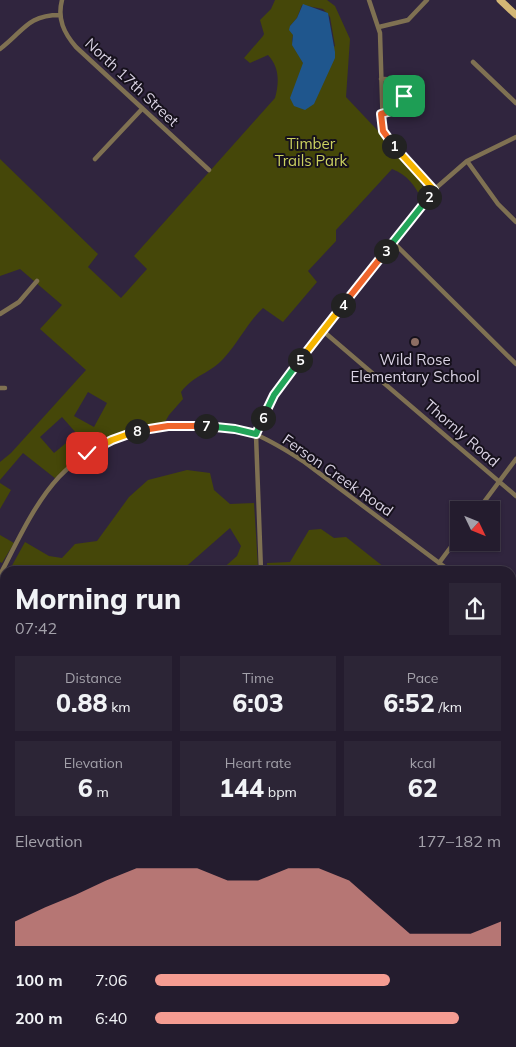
<!DOCTYPE html>
<meta charset="utf-8">
<style>
:root{--surface:#241c2e;--page:#2c2536;--text:#f1f3f6;--muted:#a3a1aa;--line:#413a4a;--accent:#f59c92}
body{margin:0;font-family:Mulish,sans-serif;background:var(--page);color:var(--text);height:100vh;display:flex;flex-direction:column;font-size:19px;white-space:nowrap}
*{box-sizing:border-box;margin:0}
p{font-size:16px;color:var(--muted)}
.icon{flex:none;width:28px;height:28px;fill:none;stroke:currentColor;stroke-width:2;stroke-linecap:round;stroke-linejoin:round}
.map{position:relative;flex:1;overflow:hidden}
.sheet{position:absolute;left:0px;top:566px;width:516px;height:481px;display:flex;flex-direction:column;background:var(--surface);border-radius:15px 15px 0 0;box-shadow:0 1px 4px #0004,0 0 0 1px var(--line)}
.sheet>*{flex:none}
.needle{width:32px;rotate:133deg}
.tools{position:absolute;left:450px;top:501px;display:grid;gap:10px}
.tools a{display:grid;place-items:center;width:50px;height:50px;border-radius:0px;background:var(--surface);box-shadow:0 1px 4px #0004,0 0 0 1px var(--line);font-size:25px}
.pin{position:absolute;display:grid;place-items:center;width:42px;height:42px;color:#fff;margin:-21px;border-radius:10px;box-shadow:0 2px 8px #0006}
.km{position:absolute;width:25px;height:25px;margin:-12px;border-radius:50%;background:#222;color:#fff;font-size:14px;line-height:25px;text-align:center}
.round{display:grid;place-items:center;flex:none;width:52px;height:52px;border-radius:0px;background:var(--page)}
.headline{display:flex;align-items:center;justify-content:space-between;height:85px;padding:0 15px}
h1{font-size:28px;font-weight:800;line-height:38px}
.stats{display:grid;grid-template-columns:repeat(3,1fr);gap:8px;height:85px;padding:5px 15px}
.stats div{display:grid;align-content:center;border-radius:0px;background:var(--page);text-align:center}
.stats b{font-size:25px;font-weight:800}
.stats small{font-size:14px;font-weight:400}
.stats p{font-size:14px}
.chart{height:140px;padding:10px 15px}
.chart p{display:flex;justify-content:space-between}
.chart svg{width:100%;height:90px;margin-top:5px;fill:var(--accent);opacity:.7}
ul{padding:0 15px;list-style:none;font-size:16px}
li{display:grid;grid-template-columns:80px 60px 1fr;align-items:center;height:38px}
li i{height:12px;border-radius:6px;background:var(--accent)}
.map>svg:first-child{display:block}
.green{fill:#454709;fill-rule:evenodd}
.water{fill:#1f568d}
.lines{fill:none;stroke-linecap:round;stroke-linejoin:round}
.stream{stroke:#1f568d;stroke-width:1}
.minor{stroke:#7f7152;stroke-width:4.5}
.primary{stroke:#d4b775;stroke-width:7}
.split-1-casing{stroke:#fff;stroke-width:10}
.split-2-casing{stroke:#fff;stroke-width:10}
.split-3-casing{stroke:#fff;stroke-width:10}
.split-4-casing{stroke:#fff;stroke-width:10}
.split-5-casing{stroke:#fff;stroke-width:10}
.split-6-casing{stroke:#fff;stroke-width:10}
.split-7-casing{stroke:#fff;stroke-width:10}
.split-8-casing{stroke:#fff;stroke-width:10}
.split-9-casing{stroke:#fff;stroke-width:10}
.split-1{stroke:#f0652b;stroke-width:6}
.split-2{stroke:#f5b400;stroke-width:6}
.split-3{stroke:#22a559;stroke-width:6}
.split-4{stroke:#f0652b;stroke-width:6}
.split-5{stroke:#f5b400;stroke-width:6}
.split-6{stroke:#22a559;stroke-width:6}
.split-7{stroke:#22a559;stroke-width:6}
.split-8{stroke:#f0652b;stroke-width:6}
.split-9{stroke:#f5b400;stroke-width:6}
.education-dot{fill:#8d6e63;stroke:#16111c;stroke-width:2}
.labels{text-anchor:middle;dominant-baseline:central;stroke-width:4;stroke-linejoin:round;paint-order:stroke}
.street-label{font-size:15px;fill:#d9d2e3;stroke:#16111c}
.park-label{font-size:15px;fill:#cbd160;stroke:#16111c}
.poi-label{font-size:15px;fill:#d9d2e3;stroke:#16111c}
</style>
<div class="map">
<svg width="516" height="1047" viewBox="0 0 516 1047">
<rect width="100%" height="100%" fill="#30253e"/>
<path class="green" d="M 275,0 L 327,0 L 335,6 L 350,39 L 346,97 L 397,151 L 396,153 L 420,181 L 426,194 L 422,200 C 415,186 408,175 392,169 L 336,230 L 336,241 L 308,271 L 317,282 L 283,322 L 263,308 C 247,323 239,342 224,358 C 210,374 195,374 181,392 L 183,399 L 169,415 L 165,422 C 119,430 89,444 56,479 L 23,453 L 0,480 L 0,462 L 11,453 L 86,370 L 40,329 L 62,305 L 20,269 L 0,276 L 0,159 L 98,254 L 88,267 L 121,298 L 147,269 L 134,256 L 275,98 C 279,83 280,68 268,55 L 250,63 L 244,58 L 263,36 L 264,34 L 260,20 L 271,9 ZM 302,5 L 323,9 L 330,17 L 335,46 L 303,63 L 292,41 L 293,35 L 290,26 L 297,18 ZM 88,392 L 107,403 L 94,427 L 74,416 ZM 62,417 L 77,434 L 54,453 L 40,437 Z
M 388,82 L 398,87 L 402,95 L 399,105 L 388,110 L 384,107 L 384,87 Z
M 187,470 L 210,473 L 214,490 L 230,504 L 254,503 L 258,567 L 254,571 L 220,571 L 237,556 L 241,546 L 230,528 L 181,571 L 9,571 L 25,542 L 49,556 L 62,558 L 75,544 L 97,541 L 129,497 L 148,480 Z
M 0,483 L 11,490 L 0,509 Z
M 321,529 L 334,538 L 346,537 L 389,571 L 327,571 L 321,565 L 308,571 L 267,571 L 267,563 L 290,562 L 309,530 Z
M 0,535 L 14,543 L 2,563 L 0,562 Z
M 5,579 L 5,985 L 0,981 L 0,588 Z
M 511,670 L 516,674 L 516,728 L 511,724 Z
M 511,844 L 516,849 L 516,917 L 511,917 Z
M 511,927 L 516,927 L 516,1047 L 498,1047 L 495,1043 L 511,1042 Z
M 221,1042 L 284,1042 L 284,1043 L 281,1047 L 219,1047 Z
M 169,1043 L 213,1043 L 212,1047 L 168,1047 Z
M 293,1043 L 293,1042 L 338,1043 L 337,1047 L 291,1047 Z"/>
<path class="water" d="M 303,4 L 328,13 L 335,52 L 335,58 L 314,104 L 305,110 L 294,106 L 290,98 L 303,63 L 292,45 L 293,35 L 289,30 L 290,26 L 297,18 Z
M 372,1042 L 495,1042 L 498,1047 L 370,1047 Z"/>
<g class="lines">
<path class="stream" d="M 511,925 L 516,925
M 214,1042 L 215,1047"/>
<path class="minor" d="M 62,0 C 57,19 64,33 76,47 L 209,170
M 369,0 L 380,33 L 383,131 L 434,190
M 379,27 L 408,20 L 427,0
M 0,49 C 24,31 27,15 60,15
M 473,62 L 516,103
M 381,79 C 394,78 402,83 404,96 L 398,109 L 381,114
M 95,159 L 142,109
M 467,161 L 498,204 L 516,222
M 393,242 L 516,364
M 0,314 L 19,302 L 37,281
M 323,331 L 516,496
M 0,388 L 5,388
M 478,510 L 516,459
M 439,563 L 459,536
M 261,571 L 256,435 L 274,395 L 436,188 L 467,161 L 516,137
M 0,575 C 17,542 34,504 59,477 C 99,436 149,423 205,426 C 222,427 241,429 257,435 C 273,442 289,452 303,461 L 450,571
M 511,618 L 516,622
M 511,790 L 516,795
M 286,1047 L 288,1042
M 340,1047 L 341,1042"/>
<path class="primary" d="M 500,0 L 516,15
M 0,988 L 5,992
M 67,1042 L 72,1047"/>
</g>
<g class="lines">
<g class="split-1-casing">
<path id="split-1" d="M 394,146 L 383,131 L 381,114 L 398,109 L 404,96"/>
</g>
<g class="split-2-casing">
<path id="split-2" d="M 394,146 L 434,190 L 429,197"/>
</g>
<g class="split-3-casing">
<path id="split-3" d="M 386,251 L 429,197"/>
</g>
<g class="split-4-casing">
<path id="split-4" d="M 343,305 L 386,251"/>
</g>
<g class="split-5-casing">
<path id="split-5" d="M 300,360 L 343,305"/>
</g>
<g class="split-6-casing">
<path id="split-6" d="M 263,418 L 274,395 L 300,360"/>
</g>
<g class="split-7-casing">
<path id="split-7" d="M 206,426 L 235,429 L 256,434 L 263,418"/>
</g>
<g class="split-8-casing">
<path id="split-8" d="M 137,431 L 168,426 L 206,426"/>
</g>
<g class="split-9-casing">
<path id="split-9" d="M 87,453 L 112,440 L 137,431"/>
</g>
<use href="#split-1" class="split-1"/>
<use href="#split-2" class="split-2"/>
<use href="#split-3" class="split-3"/>
<use href="#split-4" class="split-4"/>
<use href="#split-5" class="split-5"/>
<use href="#split-6" class="split-6"/>
<use href="#split-7" class="split-7"/>
<use href="#split-8" class="split-8"/>
<use href="#split-9" class="split-9"/>
</g>
<circle class="education-dot" cx="415" cy="342" r="5"/>
<g class="labels">
<g class="street-label">
<text transform="translate(132 82) rotate(43)">North 17th Street</text>
<text transform="translate(462 433) rotate(41)">Thornly Road</text>
<text transform="translate(338 475) rotate(35)">Ferson Creek Road</text>
</g>
<g class="park-label">
<text x="311" y="143">Timber<tspan x="311" dy="17">Trails Park</tspan></text>
</g>
<g class="poi-label">
<text x="415" y="359">Wild Rose<tspan x="415" dy="17">Elementary School</tspan></text>
</g>
</g>
</svg>
<div class="tools">
<a><svg class="needle" viewBox="-14 -14 28 28"><path d="M0-13l5 13h-10z" fill="#e53935"/><path d="M0 13l5-13h-10z" fill="#a3a1aa"/></svg></a>
</div>
<div class="pin" style="left:404px;top:96px;background:#1e9e55"><svg class="icon" aria-label="arrive" viewBox="0 0 24 24"><path d="M6 21V4h12l-3 4 3 4H6"/></svg></div>
<div class="pin" style="left:87px;top:453px;background:#d93025"><svg class="icon" aria-label="check" viewBox="0 0 24 24"><path d="M5 12l5 5 9-10"/></svg></div>
<b class="km" style="left:394px;top:146px">1</b>
<b class="km" style="left:429px;top:197px">2</b>
<b class="km" style="left:386px;top:251px">3</b>
<b class="km" style="left:343px;top:305px">4</b>
<b class="km" style="left:300px;top:360px">5</b>
<b class="km" style="left:263px;top:418px">6</b>
<b class="km" style="left:206px;top:426px">7</b>
<b class="km" style="left:137px;top:431px">8</b>
<section class="sheet">
<div class="headline"><div><h1>Morning run</h1><p>07:42</p></div><a class="round"><svg class="icon" aria-label="share" viewBox="0 0 24 24"><path d="M12 15V3M7 8l5-5 5 5M5 13v7h14v-7"/></svg></a></div>
<div class="stats">
<div><p>Distance</p><b>0.88<small> km</small></b></div>
<div><p>Time</p><b>6:03</b></div>
<div><p>Pace</p><b>6:52<small> /km</small></b></div>
</div>
<div class="stats">
<div><p>Elevation</p><b>6<small> m</small></b></div>
<div><p>Heart rate</p><b>144<small> bpm</small></b></div>
<div><p>kcal</p><b>62</b></div>
</div>
<div class="chart"><p><span>Elevation</span>177–182 m</p>
<svg viewBox="0 0 160 44" preserveAspectRatio="none"><path d="M0 44V32L10 25L20 19L30 12L40 6L50 6L60 6L70 12L80 12L90 6L100 6L110 12L120 25L130 38L140 38L150 38L160 32V44z"/></svg>
</div>
<ul>
<li><b>100 m</b>7:06<i style="width:68%"></i></li>
<li><b>200 m</b>6:40<i style="width:88%"></i></li>
</ul>
</section>
</div>
